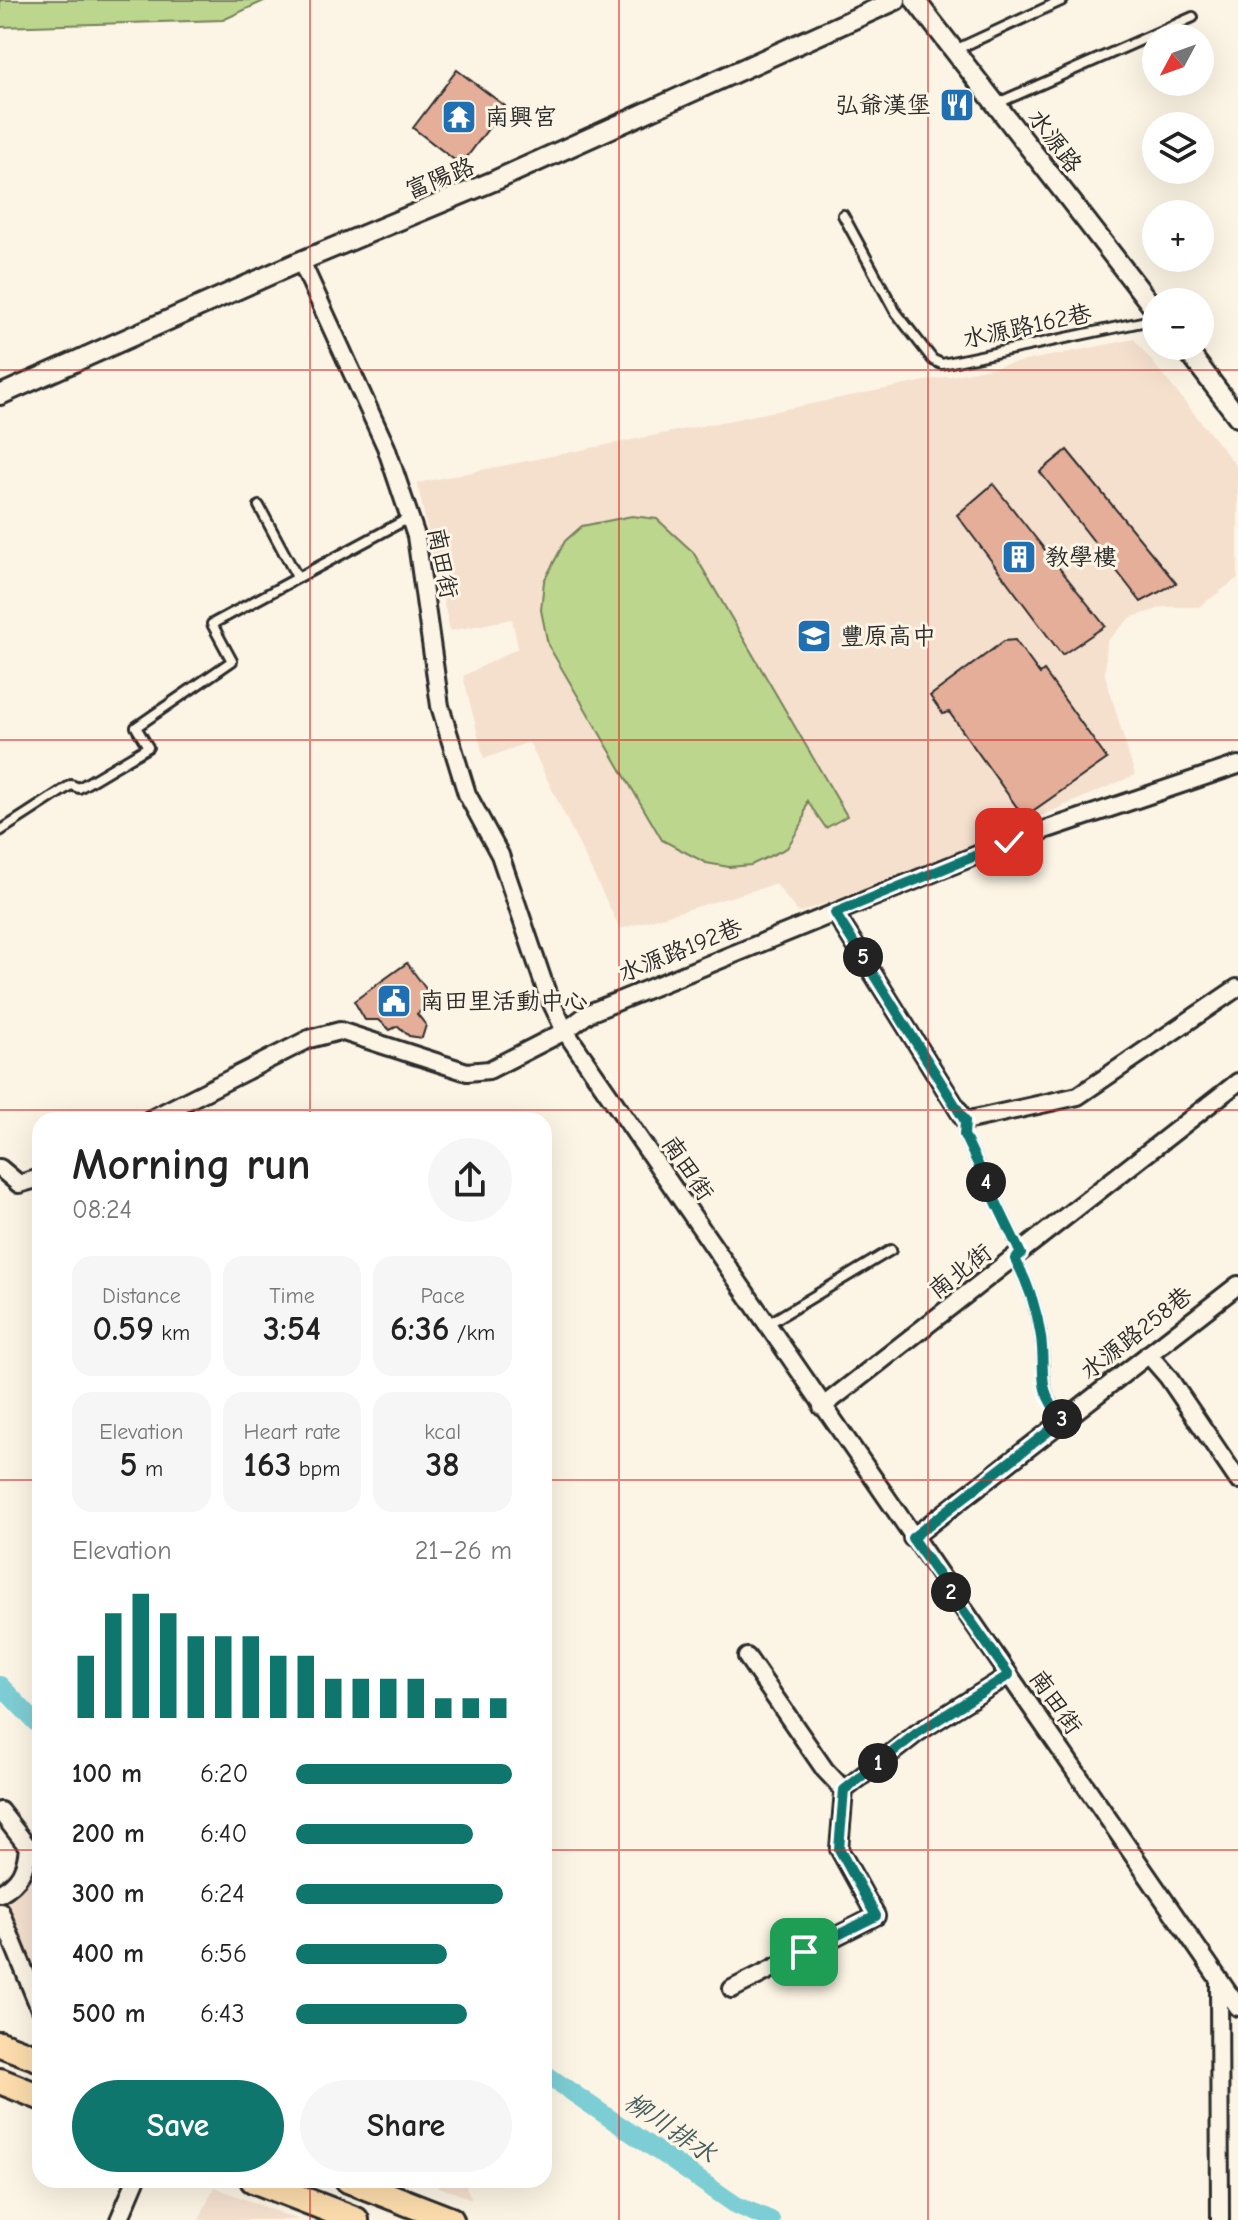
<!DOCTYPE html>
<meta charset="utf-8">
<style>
:root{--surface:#fff;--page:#f6f6f6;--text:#222;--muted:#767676;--accent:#0f766e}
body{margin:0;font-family:"Comic Neue","LXGW WenKai TC",sans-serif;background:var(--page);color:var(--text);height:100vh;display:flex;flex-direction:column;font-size:30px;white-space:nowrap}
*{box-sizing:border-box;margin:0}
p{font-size:26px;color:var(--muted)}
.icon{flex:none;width:44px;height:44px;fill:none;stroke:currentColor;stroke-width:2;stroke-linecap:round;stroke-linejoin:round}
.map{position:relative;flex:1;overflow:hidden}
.panel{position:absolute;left:32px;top:1112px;width:520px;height:1076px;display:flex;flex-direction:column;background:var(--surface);border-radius:24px;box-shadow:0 8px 32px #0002}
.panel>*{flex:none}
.needle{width:52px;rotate:229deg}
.controls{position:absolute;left:1142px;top:24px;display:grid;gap:16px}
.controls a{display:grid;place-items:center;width:72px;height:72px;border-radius:50%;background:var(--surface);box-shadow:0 8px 32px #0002;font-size:40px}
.pin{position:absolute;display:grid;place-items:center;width:68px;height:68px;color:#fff;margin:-34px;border-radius:16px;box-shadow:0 4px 12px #0006}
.km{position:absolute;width:40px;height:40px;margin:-20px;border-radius:50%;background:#222;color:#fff;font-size:22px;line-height:40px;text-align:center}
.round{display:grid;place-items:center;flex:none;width:84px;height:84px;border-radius:42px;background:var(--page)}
.summary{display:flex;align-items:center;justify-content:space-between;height:136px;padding:0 40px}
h1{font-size:44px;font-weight:600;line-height:60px}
.figures{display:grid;grid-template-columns:repeat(3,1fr);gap:12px;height:136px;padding:8px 40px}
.figures div{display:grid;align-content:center;border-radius:20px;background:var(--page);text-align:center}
.figures b{font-size:34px;font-weight:600}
.figures small{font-size:22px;font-weight:400}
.figures p{font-size:22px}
.chart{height:224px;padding:16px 40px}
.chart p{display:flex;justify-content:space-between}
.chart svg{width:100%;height:144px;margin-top:8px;stroke:var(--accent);stroke-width:6}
.action{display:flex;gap:16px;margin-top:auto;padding:16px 40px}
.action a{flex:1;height:92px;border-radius:48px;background:var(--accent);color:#fff;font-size:32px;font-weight:600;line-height:92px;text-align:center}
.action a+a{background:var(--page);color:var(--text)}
ul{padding:0 40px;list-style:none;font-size:26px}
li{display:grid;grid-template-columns:128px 96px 1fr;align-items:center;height:60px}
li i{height:20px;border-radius:10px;background:var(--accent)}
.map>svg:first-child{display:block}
.built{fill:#f5e0ce}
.green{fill:#bdd68d;stroke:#74805c;stroke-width:2}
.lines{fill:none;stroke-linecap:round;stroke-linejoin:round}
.canal{stroke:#7dced4;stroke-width:18}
.building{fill:#e4ae99;stroke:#2b2b2b;stroke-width:2}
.service-casing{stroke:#2b2b2b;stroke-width:14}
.minor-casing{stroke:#2b2b2b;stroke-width:22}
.tertiary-casing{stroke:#2b2b2b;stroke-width:24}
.primary-casing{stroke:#2b2b2b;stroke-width:30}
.service{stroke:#fcf5e5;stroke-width:8}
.minor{stroke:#fcf5e5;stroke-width:16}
.tertiary{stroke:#fcf5e5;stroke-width:18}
.primary{stroke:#fcdcac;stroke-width:24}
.route-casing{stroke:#fff;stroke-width:16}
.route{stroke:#0f766e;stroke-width:10}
.grid{fill:none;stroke:#d62828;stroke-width:2;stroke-opacity:0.55}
.labels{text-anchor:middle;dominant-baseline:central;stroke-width:6;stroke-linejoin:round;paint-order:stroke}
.poi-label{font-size:24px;fill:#2b2b2b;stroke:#fcf5e5;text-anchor:start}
.street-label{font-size:24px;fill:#2b2b2b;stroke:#fcf5e5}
.water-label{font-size:26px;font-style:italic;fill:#445c5e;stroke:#fcf5e5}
</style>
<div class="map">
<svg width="1238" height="2220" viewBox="0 0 1238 2220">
<rect width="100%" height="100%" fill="#fcf5e5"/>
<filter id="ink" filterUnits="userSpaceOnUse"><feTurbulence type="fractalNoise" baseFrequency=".0125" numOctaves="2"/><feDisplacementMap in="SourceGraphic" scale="16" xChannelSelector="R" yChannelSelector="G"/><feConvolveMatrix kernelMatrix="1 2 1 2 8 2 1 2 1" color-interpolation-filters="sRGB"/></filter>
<g filter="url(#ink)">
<path class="built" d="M 1134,339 L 1238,468 L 1238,578 L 1199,607 L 1164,607 L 1130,618 L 1107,641 L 1105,675 L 1135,775 L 908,874 L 798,913 L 776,884 L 620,929 L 529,742 L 484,759 L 463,676 L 518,648 L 512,619 L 450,631 L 417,483 Z
M 40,1850 L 40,1979 L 0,1897 L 11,1894 L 31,1872 L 34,1851 Z
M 420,2180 L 463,2180 L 472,2199 Z
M 214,2187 L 298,2220 L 199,2220 Z"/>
<path class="green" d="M 0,0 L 266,0 L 223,20 L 0,27 Z
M 632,516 L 657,519 L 693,552 L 847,816 L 826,828 L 807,801 L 803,822 L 787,848 L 751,865 L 729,867 L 706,863 L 662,840 L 548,645 L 541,610 L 544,581 L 565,541 L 582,526 Z"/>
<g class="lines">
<path class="canal" d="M 0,1685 L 40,1727
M 544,2073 L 736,2205 L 771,2220"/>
</g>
<path class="building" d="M 457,70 L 505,106 L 461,165 L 413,128 Z
M 1067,450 L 1176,583 L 1141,602 L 1040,472 Z
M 993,484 L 1105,626 L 1062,655 L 957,515 Z
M 1015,640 L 1040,674 L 1044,671 L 1107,759 L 1024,817 L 949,712 L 943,714 L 930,696 L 1004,641 Z
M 407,963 L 434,1000 L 417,1014 L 426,1025 L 422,1038 L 409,1036 L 398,1026 L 390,1030 L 379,1020 L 365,1020 L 354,1001 Z"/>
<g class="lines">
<g class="service-casing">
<path id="service" d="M 955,50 L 1063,0
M 998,103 L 1193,17
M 843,215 L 895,311 L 933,360 L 942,364 L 1156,319
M 259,506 L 297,577
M 0,831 L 71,785 L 79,788 L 148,747 L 136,727 L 232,661 L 212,624 L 409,518
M 965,1121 L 964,1135 L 1021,1254
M 1015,1259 C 1028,1283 1037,1309 1041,1337 C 1046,1375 1036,1387 1063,1420
M 766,1325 L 891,1250"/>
</g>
<g class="minor-casing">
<path id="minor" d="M 301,261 L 386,447 L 416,536 L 440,706 L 467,794 L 500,855 L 547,993 L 565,1031 L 1238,2007
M 835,913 L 965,1121 L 1078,1096 L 1237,988
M 149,1120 L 309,1039 L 340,1031 L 467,1072 L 489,1070 L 565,1031 L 589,1013 L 1009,842 L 1238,765
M 0,1168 L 19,1184 L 40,1178
M 1148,1354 L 1168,1377 L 1238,1480
M 822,1407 L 1238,1082
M 912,1538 L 1238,1285
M 747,1657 L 825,1770 L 844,1790
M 0,1811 L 28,1847 C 26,1869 20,1882 0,1893
M 0,1911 L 40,2009
M 1219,1983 L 1220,2220
M 732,1989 L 876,1916 L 839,1849 L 844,1790 L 917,1733 L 1009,1675
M 119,2220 L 136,2180"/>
</g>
<g class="tertiary-casing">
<path id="tertiary" d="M 915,0 L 1156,311
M 1184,346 L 1238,417
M 0,395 L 301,261 L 496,180 L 896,0"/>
</g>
<g class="primary-casing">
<path id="primary" d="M 0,2044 L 40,2059
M 0,2081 L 40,2097
M 253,2180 L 356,2220
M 348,2180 L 451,2220"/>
</g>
<use href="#service" class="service"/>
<use href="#minor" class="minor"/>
<use href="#tertiary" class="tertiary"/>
<use href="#primary" class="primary"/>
</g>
</g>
<g class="lines" filter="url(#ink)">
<g class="route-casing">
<path id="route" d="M 804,1952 L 876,1916 L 839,1849 L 844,1790 L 917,1733 L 1009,1675 L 912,1538 L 1063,1420 C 1035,1387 1046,1375 1041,1337 C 1037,1309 1028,1283 1015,1259 L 1021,1254 L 964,1135 L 965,1121 L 835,913 L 1009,842"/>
</g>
<use href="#route" class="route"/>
</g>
<path class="grid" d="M 310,0 L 310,1120M 619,0 L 619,2220M 928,0 L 928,2220M 0,370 L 1238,370M 0,740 L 1238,740M 0,1110 L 1238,1110M 0,1480 L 40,1480M 544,1480 L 1238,1480M 0,1850 L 40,1850M 544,1850 L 1238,1850M 310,2180 L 310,2220"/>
<defs>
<g id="restaurant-square" transform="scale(1.8)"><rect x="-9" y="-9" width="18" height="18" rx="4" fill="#1f6fb2" stroke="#fcf5e5"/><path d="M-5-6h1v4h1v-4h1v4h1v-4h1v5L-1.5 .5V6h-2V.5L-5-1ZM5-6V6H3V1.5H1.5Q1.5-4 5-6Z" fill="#fff"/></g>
<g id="temple-square" transform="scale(1.8)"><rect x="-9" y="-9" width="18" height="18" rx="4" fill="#1f6fb2" stroke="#fcf5e5"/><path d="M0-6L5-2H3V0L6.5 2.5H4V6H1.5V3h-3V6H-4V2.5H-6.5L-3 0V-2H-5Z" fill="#fff"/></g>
<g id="building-square" transform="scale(1.8)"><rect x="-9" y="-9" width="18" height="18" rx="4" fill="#1f6fb2" stroke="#fcf5e5"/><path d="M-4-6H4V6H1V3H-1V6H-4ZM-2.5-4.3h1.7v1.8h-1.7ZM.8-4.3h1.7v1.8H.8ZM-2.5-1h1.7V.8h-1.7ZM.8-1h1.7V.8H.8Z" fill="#fff"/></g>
<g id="school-square" transform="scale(1.8)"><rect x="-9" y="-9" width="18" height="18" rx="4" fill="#1f6fb2" stroke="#fcf5e5"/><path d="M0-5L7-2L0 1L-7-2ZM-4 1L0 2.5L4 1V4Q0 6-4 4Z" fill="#fff"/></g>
<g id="civic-square" transform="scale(1.8)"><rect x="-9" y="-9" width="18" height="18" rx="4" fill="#1f6fb2" stroke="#fcf5e5"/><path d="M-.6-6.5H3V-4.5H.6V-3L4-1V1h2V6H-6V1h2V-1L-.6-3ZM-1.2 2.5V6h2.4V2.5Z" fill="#fff"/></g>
</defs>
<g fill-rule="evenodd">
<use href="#restaurant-square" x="957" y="105"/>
<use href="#temple-square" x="459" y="117"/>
<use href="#building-square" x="1019" y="557"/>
<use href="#school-square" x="814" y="636"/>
<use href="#civic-square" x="394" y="1001"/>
</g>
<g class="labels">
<g class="poi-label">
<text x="931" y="105" text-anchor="end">弘爺漢堡</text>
<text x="485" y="117">南興宮</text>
<text x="1045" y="557">教學樓</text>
<text x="840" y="636">豐原高中</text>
<text x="420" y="1001">南田里活動中心</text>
</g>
<g class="street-label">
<text transform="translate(1055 141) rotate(53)">水源路</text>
<text transform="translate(440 178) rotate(-22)">富陽路</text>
<text transform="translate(1027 326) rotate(-12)">水源路162巷</text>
<text transform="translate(443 563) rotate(79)">南田街</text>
<text transform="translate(680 950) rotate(-22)">水源路192巷</text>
<text transform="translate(688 1168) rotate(56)">南田街</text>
<text transform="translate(960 1271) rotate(-38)">南北街</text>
<text transform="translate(1136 1333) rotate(-38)">水源路258巷</text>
<text transform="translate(1056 1702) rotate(55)">南田街</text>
</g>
<g class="water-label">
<text transform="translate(670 2128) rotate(34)">柳川排水</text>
</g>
</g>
</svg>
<div class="controls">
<a><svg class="needle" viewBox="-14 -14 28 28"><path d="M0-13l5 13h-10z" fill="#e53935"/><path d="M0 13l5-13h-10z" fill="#767676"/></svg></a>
<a><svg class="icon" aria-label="layers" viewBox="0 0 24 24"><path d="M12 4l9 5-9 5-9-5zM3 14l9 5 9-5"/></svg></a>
<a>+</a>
<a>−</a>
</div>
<div class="pin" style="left:804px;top:1952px;background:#1e9e55"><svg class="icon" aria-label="arrive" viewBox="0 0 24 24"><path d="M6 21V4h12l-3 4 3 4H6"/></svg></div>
<div class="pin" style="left:1009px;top:842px;background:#d93025"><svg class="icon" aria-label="check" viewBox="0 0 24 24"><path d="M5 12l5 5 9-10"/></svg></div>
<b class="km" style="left:878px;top:1763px">1</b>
<b class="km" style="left:951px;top:1592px">2</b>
<b class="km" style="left:1062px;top:1419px">3</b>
<b class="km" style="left:986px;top:1182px">4</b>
<b class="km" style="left:863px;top:957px">5</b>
<section class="panel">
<div class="summary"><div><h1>Morning run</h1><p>08:24</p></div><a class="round"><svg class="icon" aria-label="share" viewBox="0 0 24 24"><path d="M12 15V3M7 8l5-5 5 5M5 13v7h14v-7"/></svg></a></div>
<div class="figures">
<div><p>Distance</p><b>0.59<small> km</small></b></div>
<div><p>Time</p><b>3:54</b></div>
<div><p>Pace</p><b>6:36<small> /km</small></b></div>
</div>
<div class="figures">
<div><p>Elevation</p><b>5<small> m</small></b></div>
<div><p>Heart rate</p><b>163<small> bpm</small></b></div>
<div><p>kcal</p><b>38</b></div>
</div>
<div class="chart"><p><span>Elevation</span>21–26 m</p>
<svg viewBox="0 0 160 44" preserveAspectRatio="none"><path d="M5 44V25M15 44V12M25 44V6M35 44V12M45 44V19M55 44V19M65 44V19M75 44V25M85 44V25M95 44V32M105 44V32M115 44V32M125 44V32M135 44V38M145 44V38M155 44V38"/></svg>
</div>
<ul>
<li><b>100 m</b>6:20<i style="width:100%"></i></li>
<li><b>200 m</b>6:40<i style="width:82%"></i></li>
<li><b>300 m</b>6:24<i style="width:96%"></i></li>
<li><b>400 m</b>6:56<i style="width:70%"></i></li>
<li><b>500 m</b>6:43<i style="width:79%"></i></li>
</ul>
<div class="action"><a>Save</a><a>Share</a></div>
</section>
</div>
